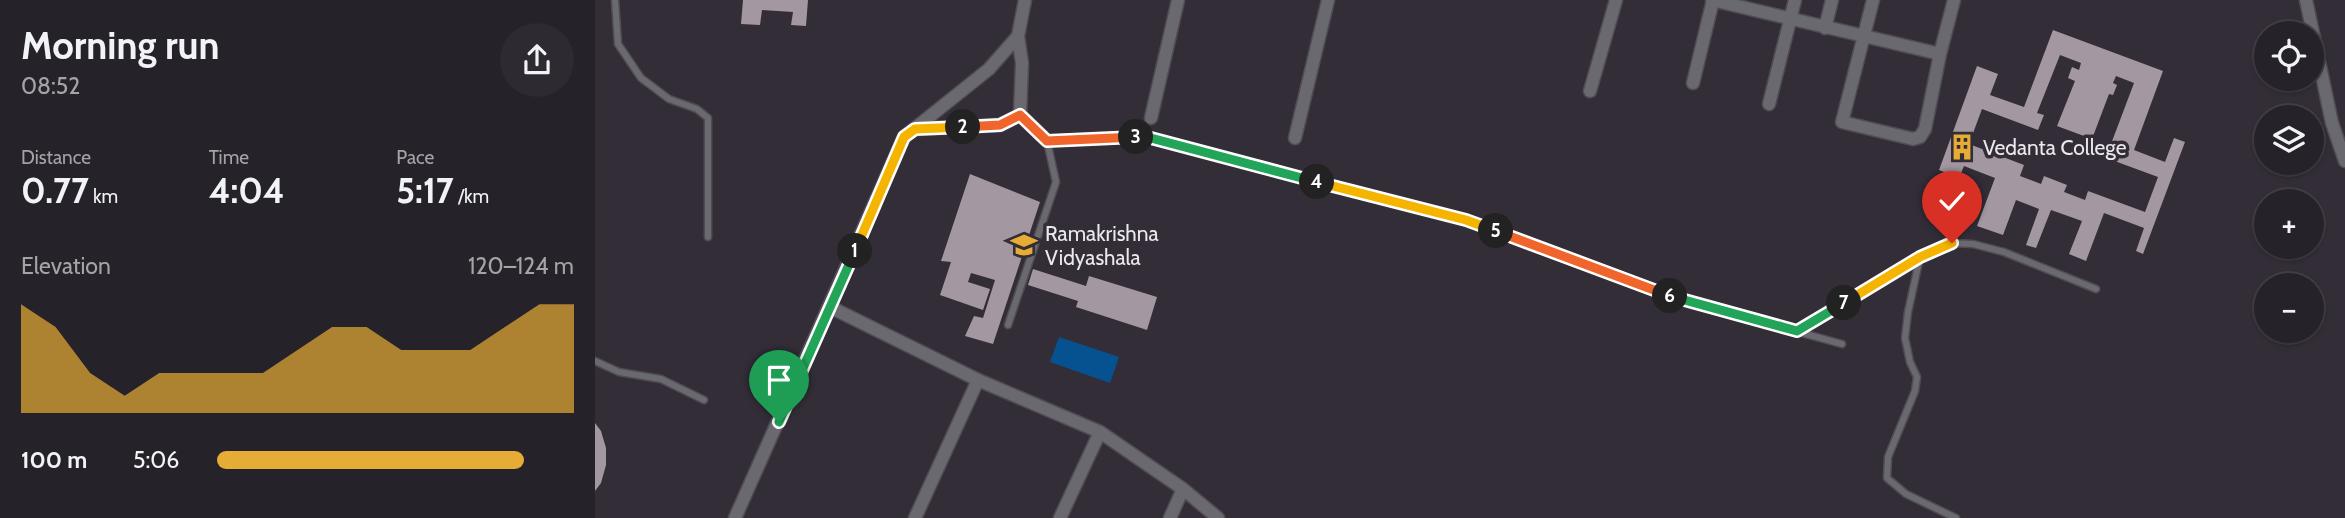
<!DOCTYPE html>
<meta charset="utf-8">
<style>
:root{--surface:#262229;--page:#2e2a31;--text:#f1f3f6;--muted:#a4a4a8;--line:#423f46;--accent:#e7ac36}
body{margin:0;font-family:Cabin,sans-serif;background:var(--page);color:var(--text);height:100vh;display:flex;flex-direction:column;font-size:26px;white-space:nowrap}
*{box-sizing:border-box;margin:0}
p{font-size:23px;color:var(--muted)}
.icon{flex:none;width:38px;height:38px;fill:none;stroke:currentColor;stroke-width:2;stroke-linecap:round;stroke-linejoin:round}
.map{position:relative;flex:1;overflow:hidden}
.drawer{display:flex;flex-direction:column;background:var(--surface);width:595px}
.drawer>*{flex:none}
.fabs{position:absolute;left:1659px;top:21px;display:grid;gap:14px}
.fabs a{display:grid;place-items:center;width:70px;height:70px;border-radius:50%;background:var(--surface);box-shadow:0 2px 5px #0004,0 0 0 2px var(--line);font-size:35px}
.pin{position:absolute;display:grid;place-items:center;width:60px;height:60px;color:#fff;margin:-72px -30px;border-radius:50% 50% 50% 0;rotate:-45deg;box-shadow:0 0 7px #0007}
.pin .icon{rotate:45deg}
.km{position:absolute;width:35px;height:35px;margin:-18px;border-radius:50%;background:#222;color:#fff;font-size:19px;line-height:35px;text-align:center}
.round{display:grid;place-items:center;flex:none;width:74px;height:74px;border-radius:37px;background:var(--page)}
.overview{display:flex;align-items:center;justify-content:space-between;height:119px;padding:0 21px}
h1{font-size:38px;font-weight:700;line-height:52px}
.stats{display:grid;grid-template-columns:repeat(3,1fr);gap:10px;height:119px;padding:7px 21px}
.stats div{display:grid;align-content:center}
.stats b{font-size:35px;font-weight:700}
.stats small{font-size:19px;font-weight:400}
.stats p{font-size:19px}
.chart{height:196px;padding:14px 21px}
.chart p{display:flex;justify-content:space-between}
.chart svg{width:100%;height:126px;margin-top:7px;fill:var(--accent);opacity:.7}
ul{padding:0 21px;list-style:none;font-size:23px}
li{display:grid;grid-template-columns:112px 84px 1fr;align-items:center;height:52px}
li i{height:18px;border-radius:9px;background:var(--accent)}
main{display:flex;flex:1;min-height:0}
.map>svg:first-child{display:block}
.water{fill:#065291}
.building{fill:#a398a1;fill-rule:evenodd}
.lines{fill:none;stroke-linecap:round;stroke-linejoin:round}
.lane-casing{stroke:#504b54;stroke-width:9}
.street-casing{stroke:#504b54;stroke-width:15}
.lane{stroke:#69696f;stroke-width:6}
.street{stroke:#69696f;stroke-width:12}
.split-1-casing{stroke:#fff;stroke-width:14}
.split-2-casing{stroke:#fff;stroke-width:14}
.split-3-casing{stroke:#fff;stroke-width:14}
.split-4-casing{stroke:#fff;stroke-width:14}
.split-5-casing{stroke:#fff;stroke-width:14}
.split-6-casing{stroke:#fff;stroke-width:14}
.split-7-casing{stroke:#fff;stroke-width:14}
.split-8-casing{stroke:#fff;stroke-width:14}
.split-1{stroke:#22a559;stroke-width:9}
.split-2{stroke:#f5b400;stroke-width:9}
.split-3{stroke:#f0652b;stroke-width:9}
.split-4{stroke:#22a559;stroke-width:9}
.split-5{stroke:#f5b400;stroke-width:9}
.split-6{stroke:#f0652b;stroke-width:9}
.split-7{stroke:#22a559;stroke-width:9}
.split-8{stroke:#f5b400;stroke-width:9}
.labels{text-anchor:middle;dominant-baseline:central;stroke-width:7;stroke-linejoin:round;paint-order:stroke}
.poi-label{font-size:21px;fill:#ebe8ee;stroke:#322d37;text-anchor:start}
</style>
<main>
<section class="drawer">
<div class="overview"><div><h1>Morning run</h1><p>08:52</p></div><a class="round"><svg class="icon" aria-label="share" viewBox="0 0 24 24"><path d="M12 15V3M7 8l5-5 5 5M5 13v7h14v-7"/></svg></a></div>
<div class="stats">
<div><p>Distance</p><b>0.77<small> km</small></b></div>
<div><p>Time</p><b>4:04</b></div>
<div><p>Pace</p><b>5:17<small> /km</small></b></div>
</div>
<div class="chart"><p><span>Elevation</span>120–124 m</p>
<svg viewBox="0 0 160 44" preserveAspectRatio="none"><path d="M0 44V6L10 14L20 30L30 38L40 30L50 30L60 30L70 30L80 22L90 14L100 14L110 22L120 22L130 22L140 14L150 6L160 6V44z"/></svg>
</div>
<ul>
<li><b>100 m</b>5:06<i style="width:86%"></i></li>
</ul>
</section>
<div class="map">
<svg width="1750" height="518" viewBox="0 0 1750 518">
<rect width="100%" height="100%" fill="#322d37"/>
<path class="water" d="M 464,337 L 524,357 L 515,383 L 455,362 Z"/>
<path class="building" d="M 148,0 L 213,0 L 211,26 L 196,25 L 198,12 L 167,10 L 165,25 L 146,24 Z
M 1458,30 L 1568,71 L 1539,150 L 1570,162 L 1579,138 L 1590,142 L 1548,254 L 1541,251 L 1549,228 L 1509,213 L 1491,261 L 1474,254 L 1487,221 L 1456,210 L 1441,248 L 1431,245 L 1444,209 L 1421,200 L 1408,235 L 1382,226 L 1400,178 L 1369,166 L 1364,178 L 1344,170 L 1382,66 L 1403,74 L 1395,95 L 1429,107 ZM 1465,55 L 1486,63 L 1484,70 L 1477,67 L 1473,78 L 1480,81 L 1462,126 L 1497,139 L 1514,94 L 1518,95 L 1522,85 L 1518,83 L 1521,76 L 1539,83 L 1516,144 L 1511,143 L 1506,156 L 1563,177 L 1550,212 L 1493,191 L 1490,200 L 1469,192 L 1472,185 L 1449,176 L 1446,184 L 1425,176 L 1429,165 L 1374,144 L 1387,109 L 1443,130 L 1449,115 L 1442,113 Z
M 375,174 L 445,202 L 398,344 L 370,336 L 379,316 L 388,318 L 400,280 L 376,273 L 373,282 L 395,289 L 388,310 L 345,295 L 356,262 L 346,261 Z
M 438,269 L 491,286 L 494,276 L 562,297 L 552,330 L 481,307 L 483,301 L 433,285 Z
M 0,423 L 6,431 L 11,448 L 11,465 L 6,483 L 0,491 Z"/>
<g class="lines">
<g class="lane-casing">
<path id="lane" d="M 20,0 L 23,44 L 46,78 L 74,99 L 102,109 L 113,118 L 113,237
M 447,136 L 452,141 L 552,137 L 871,220 L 1076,297 L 1247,344
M 1325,257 L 1313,312 L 1310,338 L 1315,362 L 1322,377 L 1320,391 L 1293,457 L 1292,478 L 1311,494 L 1361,518
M 413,325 L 461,182 L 452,141
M 1202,331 L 1325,257 L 1357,243 L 1378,244 L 1409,252 L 1501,289
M 0,361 L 24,372 L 66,379 L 109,400"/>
</g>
<g class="street-casing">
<path id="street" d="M 1117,0 L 1345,54
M 1278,0 L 1247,122 L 1318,139 L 1325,137 L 1330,129 L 1345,54 L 1359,0
M 1711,0 L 1737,123 L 1750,161
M 1230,28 L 1237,0
M 1098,83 L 1118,0
M 995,91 L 1021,0
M 1174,104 L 1200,0
M 425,115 L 447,136
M 556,118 L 583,0
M 320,129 L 405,125 L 425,115 L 427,63 L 423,36
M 700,138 L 733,0
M 235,307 L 383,380 L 505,432 L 588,489 L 623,518
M 140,518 L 309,137 L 394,69 L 423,36 L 430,0
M 320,518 L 383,380
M 465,518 L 505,432
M 575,518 L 588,489"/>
</g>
<use href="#lane" class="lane"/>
<use href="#street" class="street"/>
</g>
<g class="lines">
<g class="split-1-casing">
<path id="split-1" d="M 184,422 L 260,251"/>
</g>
<g class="split-2-casing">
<path id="split-2" d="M 260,251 L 309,137 L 320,129 L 368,127"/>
</g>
<g class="split-3-casing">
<path id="split-3" d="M 368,127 L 405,125 L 425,115 L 452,141 L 541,137"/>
</g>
<g class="split-4-casing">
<path id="split-4" d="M 541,137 L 552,137 L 722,182"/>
</g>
<g class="split-5-casing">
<path id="split-5" d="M 722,182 L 871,220 L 901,231"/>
</g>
<g class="split-6-casing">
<path id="split-6" d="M 901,231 L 1075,296"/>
</g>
<g class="split-7-casing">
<path id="split-7" d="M 1075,296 L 1202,331 L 1249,303"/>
</g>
<g class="split-8-casing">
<path id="split-8" d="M 1249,303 L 1325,257 L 1357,243"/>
</g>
<use href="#split-1" class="split-1"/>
<use href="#split-2" class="split-2"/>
<use href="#split-3" class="split-3"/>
<use href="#split-4" class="split-4"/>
<use href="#split-5" class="split-5"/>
<use href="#split-6" class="split-6"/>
<use href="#split-7" class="split-7"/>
<use href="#split-8" class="split-8"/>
</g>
<defs>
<g id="building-bare" transform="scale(2.1)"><path d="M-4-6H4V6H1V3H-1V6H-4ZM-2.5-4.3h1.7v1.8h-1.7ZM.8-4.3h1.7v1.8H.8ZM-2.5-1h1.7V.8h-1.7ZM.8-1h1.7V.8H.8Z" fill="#e7ac36" stroke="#322d37" stroke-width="2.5" paint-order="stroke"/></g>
<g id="school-bare" transform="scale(2.1)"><path d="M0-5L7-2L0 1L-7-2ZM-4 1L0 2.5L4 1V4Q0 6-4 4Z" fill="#e7ac36" stroke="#322d37" stroke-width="2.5" paint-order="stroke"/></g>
</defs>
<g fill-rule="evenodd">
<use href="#building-bare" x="1367" y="147"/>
<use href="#school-bare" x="429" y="245"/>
</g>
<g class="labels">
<g class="poi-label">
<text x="1388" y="147">Vedanta College</text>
<text x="450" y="233">Ramakrishna<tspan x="450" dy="24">Vidyashala</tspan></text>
</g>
</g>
</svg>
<div class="fabs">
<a><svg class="icon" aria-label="locate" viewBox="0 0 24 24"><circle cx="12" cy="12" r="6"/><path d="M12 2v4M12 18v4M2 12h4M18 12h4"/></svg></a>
<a><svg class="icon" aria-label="layers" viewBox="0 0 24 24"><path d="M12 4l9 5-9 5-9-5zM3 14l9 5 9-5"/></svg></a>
<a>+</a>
<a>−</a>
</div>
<div class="pin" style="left:184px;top:422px;background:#1e9e55"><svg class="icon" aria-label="arrive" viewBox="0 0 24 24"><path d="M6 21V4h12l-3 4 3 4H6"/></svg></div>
<div class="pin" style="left:1357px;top:243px;background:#d93025"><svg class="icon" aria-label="check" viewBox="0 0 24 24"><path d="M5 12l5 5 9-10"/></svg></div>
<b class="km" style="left:260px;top:251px">1</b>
<b class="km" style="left:368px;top:127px">2</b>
<b class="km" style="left:541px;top:137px">3</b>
<b class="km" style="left:722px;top:182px">4</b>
<b class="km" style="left:901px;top:231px">5</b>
<b class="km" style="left:1075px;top:296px">6</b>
<b class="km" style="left:1249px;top:303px">7</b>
</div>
</main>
